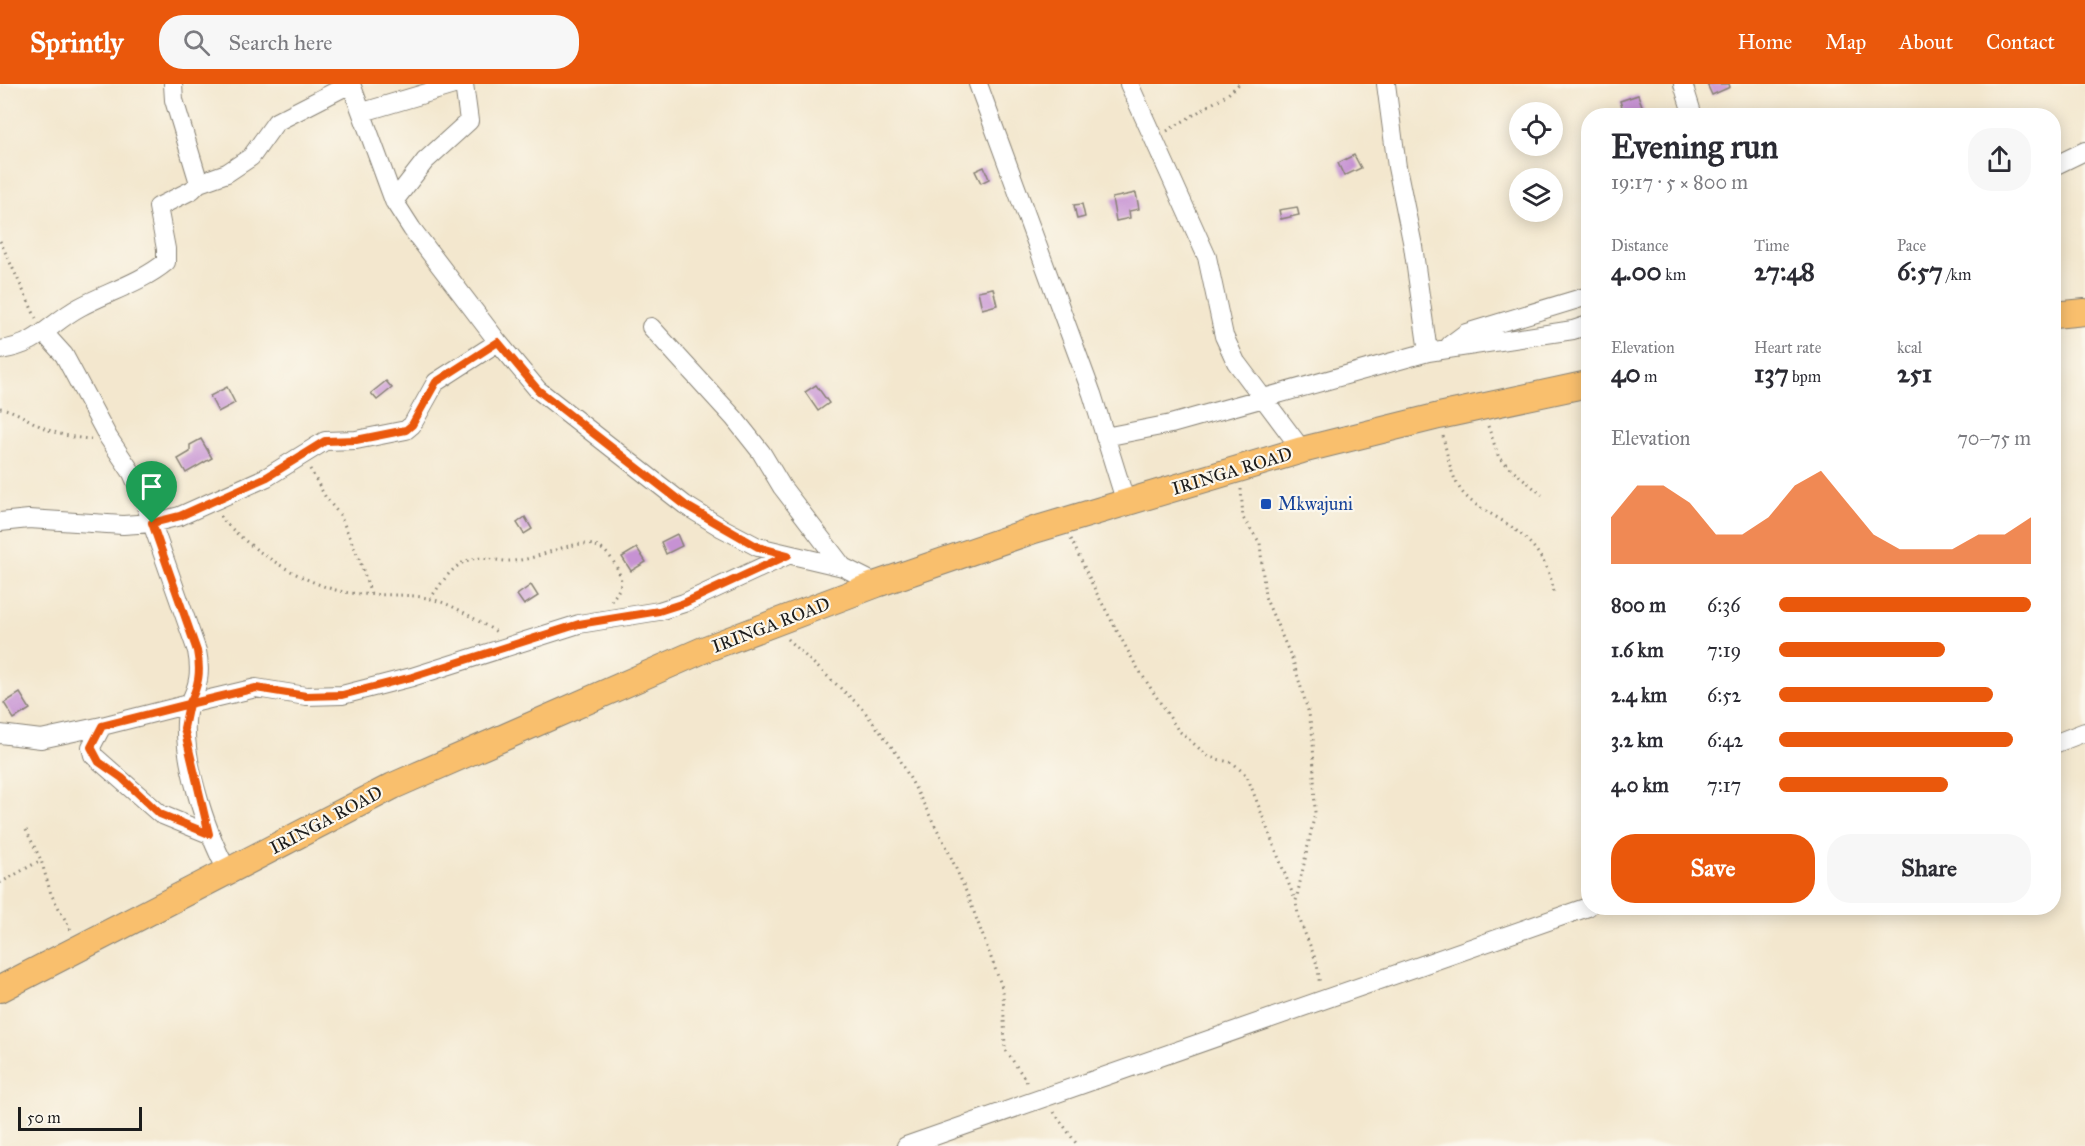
<!DOCTYPE html>
<meta charset="utf-8">
<style>
:root{--surface:#fff;--page:#f7f7f7;--text:#2b2b33;--muted:#7c7c81;--accent:#ea580c}
body{margin:0;font-family:"IM FELL Great Primer",serif;background:var(--page);color:var(--text);height:100vh;display:flex;flex-direction:column;font-size:22px;white-space:nowrap}
*{box-sizing:border-box;margin:0}
p{font-size:20px;color:var(--muted)}
.icon{flex:none;width:33px;height:33px;fill:none;stroke:currentColor;stroke-width:2;stroke-linecap:round;stroke-linejoin:round}
.map{position:relative;flex:1;overflow:hidden}
.sheet{position:absolute;left:1581px;top:24px;width:480px;height:807px;display:flex;flex-direction:column;background:var(--surface);border-radius:24px;box-shadow:0 3px 15px #0003}
.sheet>*{flex:none}
.buttons{position:absolute;left:1509px;top:18px;display:grid;gap:12px}
.buttons a{display:grid;place-items:center;width:54px;height:54px;border-radius:50%;background:var(--surface);box-shadow:0 3px 15px #0003;font-size:30px}
.scale{position:absolute;left:18px;bottom:15px;width:124px;box-sizing:border-box;padding-left:6px;border:3px solid #1c1c1c;border-top:0;font-size:16px;line-height:21px;white-space:nowrap;color:#1c1c1c;-webkit-text-stroke:4px #fbf7ec;paint-order:stroke}
.pin{position:absolute;display:grid;place-items:center;width:51px;height:51px;color:#fff;margin:-62px -26px;border-radius:50% 50% 50% 0;rotate:-45deg;box-shadow:0 0 6px #0007}
.pin .icon{rotate:45deg}
.round{display:grid;place-items:center;flex:none;width:63px;height:63px;border-radius:24px;background:var(--page)}
.summary{display:flex;align-items:center;justify-content:space-between;height:102px;padding:0 30px}
h1{font-size:33px;font-weight:700;line-height:45px}
.stats{display:grid;grid-template-columns:repeat(3,1fr);gap:9px;height:102px;padding:6px 30px}
.stats div{display:grid;align-content:center}
.stats b{font-size:26px;font-weight:700}
.stats small{font-size:16px;font-weight:400}
.stats p{font-size:16px}
.chart{height:168px;padding:12px 30px}
.chart p{display:flex;justify-content:space-between}
.chart svg{width:100%;height:108px;margin-top:6px;fill:var(--accent);opacity:.7}
.primary-button{display:flex;gap:12px;margin-top:auto;padding:12px 30px}
.primary-button a{flex:1;height:69px;border-radius:24px;background:var(--accent);color:#fff;font-size:24px;font-weight:700;line-height:69px;text-align:center}
.primary-button a+a{background:var(--page);color:var(--text)}
ul{padding:0 30px;list-style:none;font-size:20px}
li{display:grid;grid-template-columns:96px 72px 1fr;align-items:center;height:45px}
li i{height:15px;border-radius:8px;background:var(--accent)}
header{display:flex;align-items:center;gap:36px;box-sizing:border-box;height:84px;padding:0 30px;background:var(--accent);color:#fff}
header strong{font-size:28px}
nav{display:flex;gap:33px;margin-inline-start:auto;font-size:21px}
.search{width:420px;height:54px;background:var(--page);display:flex;align-items:center;gap:15px;box-sizing:border-box;padding:0 21px;border-radius:24px;color:var(--muted);font-size:22px}
.map>svg:first-child{display:block}
.building{fill:#c692d3}
.lines{fill:none;stroke-linecap:round;stroke-linejoin:round}
.minor-casing{stroke:#888275;stroke-width:20}
.highway-casing{stroke:#888275;stroke-width:28}
.path{stroke:#888275;stroke-width:3;stroke-dasharray:1.5 4.5;stroke-linecap:butt}
.minor{stroke:#fff;stroke-width:18}
.highway{stroke:#f9bf6d;stroke-width:26}
.route-casing{stroke:#fff;stroke-width:12}
.route{stroke:#ea580c;stroke-width:8}
.transit-dot{fill:#1a4fb4;stroke:#fbf7ec;stroke-width:2}
.labels{text-anchor:middle;dominant-baseline:central;stroke-width:4.5;stroke-linejoin:round;paint-order:stroke}
.street-label{font-size:18px;fill:#1c1c1c;stroke:#fbf7ec}
.transit-label{font-size:18px;fill:#164399;stroke:#fbf7ec;text-anchor:start}
</style>
<header>
<strong>Sprintly</strong>
<div class="search"><svg class="icon" aria-label="search" viewBox="0 0 24 24"><circle cx="10" cy="10" r="6"/><path d="M15 15l6 6"/></svg>Search here</div>
<nav><a>Home</a><a>Map</a><a>About</a><a>Contact</a></nav>
</header>
<div class="map">
<svg width="2085" height="1062" viewBox="0 0 2085 1062">
<rect width="100%" height="100%" fill="#fbf7ec"/>
<filter id="ink" filterUnits="userSpaceOnUse"><feTurbulence type="fractalNoise" baseFrequency=".0167" numOctaves="2"/><feDisplacementMap in="SourceGraphic" scale="12" xChannelSelector="R" yChannelSelector="G"/><feConvolveMatrix kernelMatrix="1 2 1 2 8 2 1 2 1" color-interpolation-filters="sRGB"/></filter>
<filter id="wash" filterUnits="userSpaceOnUse"><feTurbulence type="fractalNoise" baseFrequency=".008" numOctaves="4" result="noise"/><feDisplacementMap in="SourceGraphic" scale="24" xChannelSelector="R" yChannelSelector="G"/><feGaussianBlur stdDeviation="1.35" result="paint"/><feColorMatrix in="noise" values="0 0 0 0 0 0 0 0 0 0 0 0 0 0 0 0 0 1.4 0 .05"/><feComposite in="paint" operator="in"/></filter>
<g filter="url(#wash)">
<rect width="100%" height="100%" fill="#f3e7ce"/>
<g id="blocks">
<path class="building" d="M 1707,0 L 1729,0 L 1730,3 L 1712,11 Z
M 1638,11 L 1644,27 L 1625,32 L 1620,17 Z
M 1354,71 L 1361,84 L 1344,92 L 1338,79 Z
M 984,83 L 989,95 L 981,99 L 975,87 Z
M 1136,109 L 1139,125 L 1129,127 L 1130,134 L 1116,137 L 1112,114 Z
M 1082,120 L 1085,133 L 1077,135 L 1074,121 Z
M 1297,123 L 1299,131 L 1281,135 L 1279,126 Z
M 993,204 L 997,221 L 982,225 L 978,207 Z
M 386,297 L 392,304 L 377,316 L 371,309 Z
M 816,301 L 829,319 L 818,327 L 805,308 Z
M 227,303 L 235,319 L 218,328 L 210,312 Z
M 201,355 L 212,374 L 186,389 L 178,375 L 190,368 L 190,361 Z
M 525,433 L 532,445 L 524,450 L 517,439 Z
M 677,450 L 682,462 L 666,470 L 661,458 Z
M 637,464 L 646,478 L 631,487 L 622,473 Z
M 531,501 L 538,512 L 524,521 L 517,511 Z
M 20,609 L 30,625 L 14,635 L 4,619 Z"/>
</g>
</g>
<g filter="url(#ink)">
<use href="#blocks" fill-opacity="0" stroke="#888275" stroke-width="1.5"/>
<g class="lines">
<g class="minor-casing">
<path id="minor" d="M 351,0 L 394,117 L 412,145 L 498,258 L 538,306 L 685,421 L 722,444 L 758,463 L 843,483 L 877,500
M 978,0 L 1092,310 L 1126,419
M 1129,0 L 1207,173 L 1224,252 L 1236,278 L 1302,366
M 1386,0 L 1397,83 L 1413,162 L 1428,268
M 1683,0 L 1693,32
M 363,28 L 457,0
M 2054,82 L 2085,67
M 199,99 L 227,89 L 251,73 L 276,38 L 350,0
M 394,117 L 425,77 L 469,37 L 464,0
M 651,243 L 734,334 L 761,368 L 782,403 L 843,483
M 45,250 L 64,271 L 108,353 L 132,389 L 143,414 L 197,567 C 201,587 199,602 189,620 L 102,642 L 91,663 L 93,671 L 160,730 L 209,750
M 1450,261 L 1466,249 L 1588,212
M 0,266 C 39,261 50,239 80,223 C 108,208 142,198 166,178 L 166,165 L 158,123 L 192,106 L 199,99 L 174,16 L 173,0
M 1105,353 L 1171,340 L 1428,268 L 1573,246 L 1588,241
M 0,438 L 29,435 L 123,441 L 152,439 L 180,432 L 267,393 L 325,357 L 356,356 L 406,346 L 412,341 L 436,298 L 498,258
M 0,650 L 41,655 L 102,642
M 2054,660 L 2085,648
M 228,788 C 207,750 176,662 189,620 L 256,604 L 306,612 L 342,611 L 412,593 L 579,540 L 659,527 L 684,519 L 788,471
M 906,1062 L 1588,823"/>
</g>
<g class="highway-casing">
<path id="highway" d="M 2054,231 L 2085,228
M 0,905 L 393,702 L 703,566 L 877,500 L 1034,446 L 1302,366 L 1439,332 L 1588,300"/>
</g>
<path class="path" d="M 1167,47 L 1228,10 L 1239,0
M 0,157 L 36,234
M 0,324 C 15,326 26,335 40,342 C 55,350 74,354 91,355
M 1488,342 L 1499,374 L 1542,411
M 1443,352 C 1447,370 1451,394 1463,409 C 1474,422 1487,427 1501,436 C 1529,453 1549,476 1554,509
M 310,385 L 326,414 L 340,431 L 360,477 L 371,510
M 1241,405 L 1243,434 L 1260,459 L 1265,513 L 1293,577 L 1309,630 L 1313,654 L 1315,729 L 1296,817 C 1298,846 1321,872 1319,901
M 220,432 C 246,464 304,500 344,508 C 373,513 404,508 431,515 C 456,521 475,536 497,548
M 1071,455 L 1096,508 L 1135,580 L 1178,646 L 1209,673 L 1233,679 L 1247,692 L 1295,816
M 430,515 C 441,500 451,482 469,476 C 482,471 497,478 511,477 C 551,476 593,435 617,484 C 624,499 621,504 611,517
M 787,555 L 862,624 L 897,670 L 947,764 L 968,812 L 1003,906 L 1005,965 L 1029,1001
M 26,746 L 41,776 L 51,810 L 71,846
M 0,799 L 41,776
M 1054,1028 L 1078,1062"/>
<use href="#minor" class="minor"/>
<use href="#highway" class="highway"/>
</g>
</g>
<g class="lines" filter="url(#ink)">
<g class="route-casing">
<path id="route" d="M 152,439 L 197,567 C 201,587 199,602 189,620 L 102,642 L 91,663 L 99,678 L 122,694 L 160,730 L 209,750 L 184,644 L 189,620 L 256,604 L 306,612 L 342,611 L 412,593 L 579,540 L 659,527 L 684,519 L 788,471 L 758,463 L 685,421 L 538,306 L 498,258 L 436,298 L 412,341 L 406,346 L 356,356 L 325,357 L 267,393 L 180,432 L 152,439"/>
</g>
<use href="#route" class="route"/>
</g>
<rect class="transit-dot" x="1260" y="414" width="12" height="12" rx="3"/>
<g class="labels">
<g class="street-label">
<text transform="translate(1232 387) rotate(-17)">IRINGA ROAD</text>
<text transform="translate(771 541) rotate(-21)">IRINGA ROAD</text>
<text transform="translate(326 736) rotate(-28)">IRINGA ROAD</text>
</g>
<g class="transit-label">
<text x="1278" y="420">Mkwajuni</text>
</g>
</g>
</svg>
<div class="buttons">
<a><svg class="icon" aria-label="locate" viewBox="0 0 24 24"><circle cx="12" cy="12" r="6"/><path d="M12 2v4M12 18v4M2 12h4M18 12h4"/></svg></a>
<a><svg class="icon" aria-label="layers" viewBox="0 0 24 24"><path d="M12 4l9 5-9 5-9-5zM3 14l9 5 9-5"/></svg></a>
</div>
<div class="scale">50 m</div>
<div class="pin" style="left:152px;top:439px;background:#1e9e55"><svg class="icon" aria-label="arrive" viewBox="0 0 24 24"><path d="M6 21V4h12l-3 4 3 4H6"/></svg></div>
<section class="sheet">
<div class="summary"><div><h1>Evening run</h1><p>19:17 · 5 × 800 m</p></div><a class="round"><svg class="icon" aria-label="share" viewBox="0 0 24 24"><path d="M12 15V3M7 8l5-5 5 5M5 13v7h14v-7"/></svg></a></div>
<div class="stats">
<div><p>Distance</p><b>4.00<small> km</small></b></div>
<div><p>Time</p><b>27:48</b></div>
<div><p>Pace</p><b>6:57<small> /km</small></b></div>
</div>
<div class="stats">
<div><p>Elevation</p><b>40<small> m</small></b></div>
<div><p>Heart rate</p><b>137<small> bpm</small></b></div>
<div><p>kcal</p><b>251</b></div>
</div>
<div class="chart"><p><span>Elevation</span>70–75 m</p>
<svg viewBox="0 0 160 44" preserveAspectRatio="none"><path d="M0 44V25L10 12L20 12L30 19L40 32L50 32L60 25L70 12L80 6L90 19L100 32L110 38L120 38L130 38L140 32L150 32L160 25V44z"/></svg>
</div>
<ul>
<li><b>800 m</b>6:36<i style="width:100%"></i></li>
<li><b>1.6 km</b>7:19<i style="width:66%"></i></li>
<li><b>2.4 km</b>6:52<i style="width:85%"></i></li>
<li><b>3.2 km</b>6:42<i style="width:93%"></i></li>
<li><b>4.0 km</b>7:17<i style="width:67%"></i></li>
</ul>
<div class="primary-button"><a>Save</a><a>Share</a></div>
</section>
</div>
